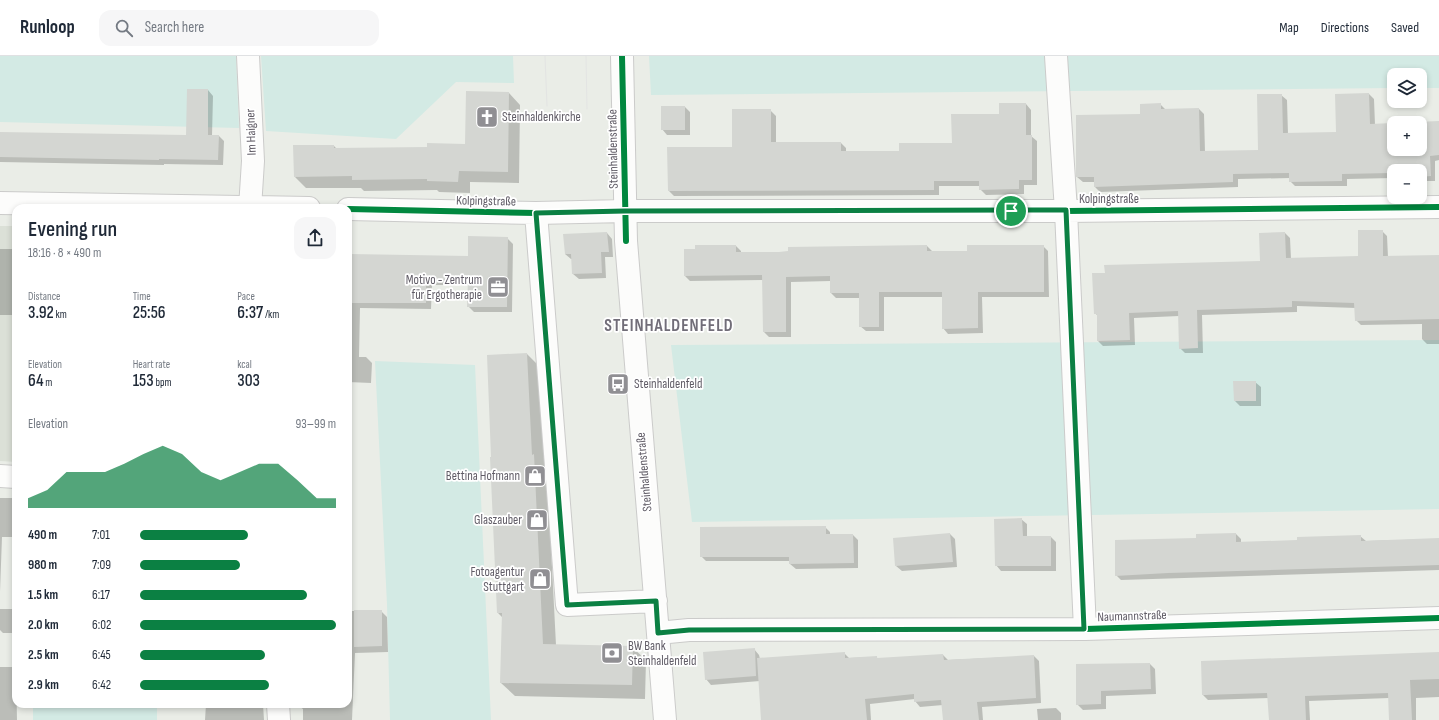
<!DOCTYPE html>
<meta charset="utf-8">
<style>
:root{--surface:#fff;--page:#f6f6f7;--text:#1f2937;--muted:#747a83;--line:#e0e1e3;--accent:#0b8043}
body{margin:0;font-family:"Sofia Sans Condensed",sans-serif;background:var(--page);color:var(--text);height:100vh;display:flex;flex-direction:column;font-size:15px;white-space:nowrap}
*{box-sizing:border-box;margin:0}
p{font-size:13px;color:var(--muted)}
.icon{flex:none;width:22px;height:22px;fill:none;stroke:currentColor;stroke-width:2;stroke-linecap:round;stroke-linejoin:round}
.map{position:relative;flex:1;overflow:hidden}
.drawer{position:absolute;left:12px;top:148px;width:340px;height:504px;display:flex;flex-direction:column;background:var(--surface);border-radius:12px;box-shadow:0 2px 6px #0003}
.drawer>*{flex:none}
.tools{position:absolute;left:1387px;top:12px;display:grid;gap:8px}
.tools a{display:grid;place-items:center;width:40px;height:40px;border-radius:8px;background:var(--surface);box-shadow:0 2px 6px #0003;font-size:20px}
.pin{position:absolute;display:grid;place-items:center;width:34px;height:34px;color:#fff;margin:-17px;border:2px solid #fff;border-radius:50%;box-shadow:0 1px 4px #0007}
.round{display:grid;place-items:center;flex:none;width:42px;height:42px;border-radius:12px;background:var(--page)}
.summary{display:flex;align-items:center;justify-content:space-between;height:68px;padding:0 16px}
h1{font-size:22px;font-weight:600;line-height:30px}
.metrics{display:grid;grid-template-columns:repeat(3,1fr);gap:6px;height:68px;padding:4px 16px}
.metrics div{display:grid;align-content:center}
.metrics b{font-size:17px;font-weight:600}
.metrics small{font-size:11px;font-weight:400}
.metrics p{font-size:11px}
.chart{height:112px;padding:8px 16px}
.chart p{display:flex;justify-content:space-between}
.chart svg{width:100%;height:72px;margin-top:4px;fill:var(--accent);opacity:.7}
ul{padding:0 16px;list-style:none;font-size:13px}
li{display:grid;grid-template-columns:64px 48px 1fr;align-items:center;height:30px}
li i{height:10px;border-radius:5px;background:var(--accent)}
header{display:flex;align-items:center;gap:24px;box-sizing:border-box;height:56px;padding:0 20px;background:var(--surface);border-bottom:1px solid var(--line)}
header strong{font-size:19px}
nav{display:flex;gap:22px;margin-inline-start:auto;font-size:14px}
.search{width:280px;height:36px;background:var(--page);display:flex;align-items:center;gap:10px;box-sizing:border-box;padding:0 14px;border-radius:12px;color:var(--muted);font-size:15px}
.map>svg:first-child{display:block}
.education{fill:#dbe0d7}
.green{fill:#d3eae4}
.shadow{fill:#0003}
.building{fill:#d4d6d2;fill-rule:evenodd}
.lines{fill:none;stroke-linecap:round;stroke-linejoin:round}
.minor-casing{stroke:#cbcbca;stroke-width:24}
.minor{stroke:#fcfcfb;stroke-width:22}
.tram{stroke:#e3e4e3;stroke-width:1}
.cycleway-casing{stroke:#fff;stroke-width:8}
.cycleway{stroke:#00873e;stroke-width:6}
.route-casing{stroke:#fff;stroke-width:8}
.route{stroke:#0b8043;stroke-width:5}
.labels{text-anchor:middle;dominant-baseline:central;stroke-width:3.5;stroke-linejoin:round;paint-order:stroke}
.poi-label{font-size:13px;fill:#605c66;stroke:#fff;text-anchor:end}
.street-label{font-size:13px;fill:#605c66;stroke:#fff}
.district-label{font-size:17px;font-weight:bold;letter-spacing:1px;fill:#716d78;stroke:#fff}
</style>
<header>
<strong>Runloop</strong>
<div class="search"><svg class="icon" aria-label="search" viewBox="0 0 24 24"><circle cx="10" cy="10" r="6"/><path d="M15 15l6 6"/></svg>Search here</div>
<nav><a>Map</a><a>Directions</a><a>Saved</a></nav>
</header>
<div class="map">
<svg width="1439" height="664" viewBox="0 0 1439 664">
<rect width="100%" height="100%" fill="#eaede7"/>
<path class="education" d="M 0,170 L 16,170 L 16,406 L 0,405 Z"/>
<path class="green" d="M 0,0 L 236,0 L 239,72 L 0,66 Z
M 261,0 L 513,0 L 514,27 L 456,26 L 396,83 L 266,75 Z
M 649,0 L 1439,0 L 1439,32 L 1420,32 L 1420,19 L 1394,19 L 1394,32 L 651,39 Z
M 1439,284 L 1439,453 L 692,466 L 671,289 Z
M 375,305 L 475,309 L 491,664 L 390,664 L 387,548 Z
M 33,648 L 157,648 L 157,664 L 33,664 Z"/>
<path class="shadow" d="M 208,34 L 213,40 L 212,80 L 219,80 L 224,85 L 223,109 L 164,108 L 164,109 L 0,106 L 0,77 L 187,80 Z
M 509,37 L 520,49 L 519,127 L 470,126 L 470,137 L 439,136 L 437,134 L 364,135 L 361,132 L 306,132 L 295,121 L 334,90 L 337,93 L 428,92 L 466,89 Z
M 1369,38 L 1374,43 L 1375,69 L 1394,68 L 1394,93 L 1420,93 L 1419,67 L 1439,66 L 1439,104 L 1435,105 L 1435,125 L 1420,125 L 1420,115 L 1394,115 L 1394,123 L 1393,122 L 1347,123 L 1347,130 L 1295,130 L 1290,125 L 1290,122 L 1238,123 L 1238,131 L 1100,136 L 1095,131 L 1095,126 L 1083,126 L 1077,121 L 1141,59 L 1160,48 L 1166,54 L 1199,53 L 1204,58 L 1205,96 L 1259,95 L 1281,39 L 1287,44 L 1288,78 L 1337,77 Z
M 1026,48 L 1031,54 L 1031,80 L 1037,85 L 1037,129 L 1024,129 L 1024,138 L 986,139 L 980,133 L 980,130 L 939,130 L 939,139 L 674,140 L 669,135 L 733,92 L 770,54 L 776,60 L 776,87 L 841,87 L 846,92 L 846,96 L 900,96 L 953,88 L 1000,59 Z
M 685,51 L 690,56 L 690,79 L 667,79 L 662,73 Z
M 1382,175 L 1387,180 L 1388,201 L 1439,200 L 1439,288 L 1427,288 L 1422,283 L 1422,268 L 1361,269 L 1356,264 L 1356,252 L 1297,250 L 1297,256 L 1202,259 L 1203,297 L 1185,297 L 1180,292 L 1179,260 L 1134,262 L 1135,289 L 1103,290 L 1098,285 L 1098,260 L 1095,257 L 1106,218 L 1261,206 L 1285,177 L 1290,182 L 1291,203 L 1359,201 Z
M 607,177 L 612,183 L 613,201 L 605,201 L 606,222 L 579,223 L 573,218 L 573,203 L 571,203 L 565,198 Z
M 507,182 L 513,188 L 512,256 L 474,256 L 468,250 L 469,229 L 432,229 L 431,253 L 360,252 L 359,301 L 366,301 L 372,307 L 371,327 L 348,326 L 348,224 L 469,201 Z
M 736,190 L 741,195 L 741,197 L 779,197 L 927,190 L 932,195 L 968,196 L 1043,190 L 1048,195 L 1049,241 L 982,241 L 983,277 L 948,278 L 943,272 L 943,241 L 884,241 L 884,275 L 866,275 L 860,270 L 860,242 L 836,242 L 831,237 L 831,225 L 791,226 L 791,281 L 769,281 L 764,276 L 763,224 L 690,225 L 685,220 Z
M 0,193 L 16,193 L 16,259 L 0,259 Z
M 527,298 L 541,312 L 547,413 L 556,589 L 632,591 L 646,604 L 645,643 L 515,640 L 501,627 L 503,562 L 498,557 L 491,402 L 492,401 Z
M 1255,326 L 1261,331 L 1261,350 L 1240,350 L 1235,345 Z
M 0,442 L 16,442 L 16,481 L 2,481 L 0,536 Z
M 348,450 L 349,555 L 381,555 L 387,561 L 388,596 L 355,597 L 352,664 L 303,664 L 303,653 L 300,651 L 300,648 L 348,648 Z
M 1021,463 L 1027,468 L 1027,481 L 1051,481 L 1056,486 L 1056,515 L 1001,515 L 996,509 Z
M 825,471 L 830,476 L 830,479 L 853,479 L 858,484 L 858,512 L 796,513 L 790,508 L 790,505 L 706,505 L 701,500 Z
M 950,478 L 955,483 L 957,511 L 902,515 L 896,510 Z
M 1236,478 L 1241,483 L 1241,487 L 1298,485 L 1360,480 L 1366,485 L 1439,483 L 1439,514 L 1121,524 L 1116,519 Z
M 0,553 L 16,553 L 16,577 L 3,577 L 0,574 Z
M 754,593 L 759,599 L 760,603 L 844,597 L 849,602 L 876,601 L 879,603 L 943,599 L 948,604 L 1034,600 L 1039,605 L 1041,647 L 982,651 L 983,664 L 944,664 L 943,649 L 920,651 L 915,645 L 915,643 L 870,648 L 871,664 L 762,664 L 760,625 L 711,629 L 706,623 Z
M 1439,597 L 1439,641 L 1416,642 L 1416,664 L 1390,664 L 1389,642 L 1309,645 L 1310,664 L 1270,664 L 1269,642 L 1208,644 L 1203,639 Z
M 1150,608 L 1155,613 L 1156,638 L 1106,640 L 1106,653 L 1083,654 L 1077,648 L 1077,609 Z
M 0,611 L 12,611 L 16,615 L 17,664 L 0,664 Z
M 206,648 L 263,648 L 264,664 L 205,664 Z
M 1056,652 L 1061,657 L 1061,664 L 1038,664 L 1037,653 Z"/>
<path class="building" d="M 187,33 L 208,33 L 208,79 L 219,79 L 218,104 L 159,103 L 159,104 L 0,101 L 0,76 L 186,79 Z
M 466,35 L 509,36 L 508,116 L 459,115 L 458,126 L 427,125 L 427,123 L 352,124 L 352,120 L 294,121 L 293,89 L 334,89 L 334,92 L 427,91 L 427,87 L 465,88 Z
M 1369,37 L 1370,68 L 1439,65 L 1439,99 L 1430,100 L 1431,120 L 1420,121 L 1420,115 L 1394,115 L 1394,121 L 1391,121 L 1391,117 L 1342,118 L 1342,125 L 1289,126 L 1289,117 L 1233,118 L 1233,126 L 1094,131 L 1094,121 L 1076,121 L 1076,59 L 1140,58 L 1140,48 L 1161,47 L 1161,53 L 1199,52 L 1200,95 L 1258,94 L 1257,38 L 1282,38 L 1283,77 L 1336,76 L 1335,38 ZM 1394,67 L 1420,67 L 1420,93 L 1394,93 Z
M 999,47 L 1026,47 L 1026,79 L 1032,79 L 1032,124 L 1019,124 L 1019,133 L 979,134 L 979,125 L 934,125 L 934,134 L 668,135 L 667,91 L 732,91 L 732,53 L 771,53 L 771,86 L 841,86 L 841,95 L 899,95 L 899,87 L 952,87 L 951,58 L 999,58 Z
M 661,50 L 685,50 L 685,74 L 661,74 Z
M 1358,174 L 1383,174 L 1383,200 L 1439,199 L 1439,263 L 1355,265 L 1354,247 L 1292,245 L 1292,251 L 1197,254 L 1198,292 L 1179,293 L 1178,255 L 1129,257 L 1130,284 L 1097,285 L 1097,258 L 1094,258 L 1092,217 L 1105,217 L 1104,209 L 1260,205 L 1259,177 L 1285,176 L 1286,202 L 1358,200 Z
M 607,176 L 609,196 L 601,196 L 602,217 L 572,218 L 571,198 L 565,198 L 563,178 Z
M 468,180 L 508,181 L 507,251 L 467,251 L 468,223 L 426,223 L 426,247 L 350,247 L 350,198 L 468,200 Z
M 695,189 L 736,189 L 736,196 L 779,196 L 788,195 L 788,191 L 927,189 L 927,195 L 967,195 L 967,189 L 1044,189 L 1044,236 L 978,236 L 978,272 L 942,273 L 942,236 L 879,236 L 879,271 L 859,271 L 859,237 L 830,237 L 830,220 L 786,221 L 786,276 L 763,276 L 762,219 L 684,220 L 684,193 L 695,193 Z
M 527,297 L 532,399 L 534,398 L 543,588 L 633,590 L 632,629 L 500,627 L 502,557 L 497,557 L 490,401 L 491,401 L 487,299 Z
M 1233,325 L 1256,325 L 1256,345 L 1234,345 Z
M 1022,462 L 1023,480 L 1051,480 L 1051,510 L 995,510 L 994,463 Z
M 826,470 L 826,478 L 853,478 L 854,507 L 789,508 L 789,501 L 700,501 L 700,471 Z
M 950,477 L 953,506 L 895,510 L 893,482 Z
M 1236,477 L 1236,486 L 1297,484 L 1297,481 L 1361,479 L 1361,485 L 1439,482 L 1439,509 L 1168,517 L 1115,520 L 1115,484 L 1196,482 L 1196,478 Z
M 354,554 L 382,554 L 382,590 L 354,591 Z
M 755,592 L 756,620 L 705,624 L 703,596 Z
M 845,596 L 845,602 L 877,600 L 877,602 L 943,598 L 944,604 L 1034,599 L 1036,642 L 977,646 L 979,664 L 943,664 L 941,644 L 914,646 L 914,638 L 865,643 L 867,664 L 761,664 L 757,602 Z
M 1439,596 L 1439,623 L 1410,624 L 1412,664 L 1389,664 L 1388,637 L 1305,640 L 1306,664 L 1269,664 L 1267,637 L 1202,639 L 1201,605 Z
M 1150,607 L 1151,633 L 1101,635 L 1101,648 L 1076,649 L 1076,608 Z"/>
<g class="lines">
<g class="minor-casing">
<path id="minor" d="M 248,0 L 253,105 L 250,152
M 622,0 L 626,185 L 665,664
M 1056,0 L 1066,155 L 1085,573
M 0,147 L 309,152
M 348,153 L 536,157 L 625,155 L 1066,155 L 1439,151
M 536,157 L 567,549 L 656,545
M 0,420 L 16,421
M 658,577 L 689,574 L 1085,573 L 1439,562
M 278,648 L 279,664"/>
</g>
<use href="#minor" class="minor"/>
<path class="tram" d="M 545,0 L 547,50
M 586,0 L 587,53"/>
<g class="cycleway-casing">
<path id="cycleway" d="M 622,0 L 626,185
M 348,153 L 536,157 L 625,155 L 1066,155 L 1439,151
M 658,577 L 689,574 L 1085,573 L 1439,562"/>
</g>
<use href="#cycleway" class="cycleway"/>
</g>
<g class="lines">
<g class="route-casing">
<path id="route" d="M 1066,154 L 1084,573 L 689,574 L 658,577 L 656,545 L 567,549 L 536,157 L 625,155 Z"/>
</g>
<use href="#route" class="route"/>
</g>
<defs>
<g id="church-square" transform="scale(1.15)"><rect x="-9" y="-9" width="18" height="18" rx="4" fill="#908f93" stroke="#fff"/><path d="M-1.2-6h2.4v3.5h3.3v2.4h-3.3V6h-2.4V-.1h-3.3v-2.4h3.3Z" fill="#fff"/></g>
<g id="office-square" transform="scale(1.15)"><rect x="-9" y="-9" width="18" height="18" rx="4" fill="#908f93" stroke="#fff"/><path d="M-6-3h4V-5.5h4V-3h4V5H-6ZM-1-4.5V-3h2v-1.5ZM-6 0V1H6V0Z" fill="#fff"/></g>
<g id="bus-square" transform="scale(1.15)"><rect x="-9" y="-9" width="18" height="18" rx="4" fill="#908f93" stroke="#fff"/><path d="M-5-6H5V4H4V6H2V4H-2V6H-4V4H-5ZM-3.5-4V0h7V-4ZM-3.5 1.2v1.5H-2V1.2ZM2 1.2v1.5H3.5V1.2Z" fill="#fff"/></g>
<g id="shop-square" transform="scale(1.15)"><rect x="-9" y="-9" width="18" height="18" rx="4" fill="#908f93" stroke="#fff"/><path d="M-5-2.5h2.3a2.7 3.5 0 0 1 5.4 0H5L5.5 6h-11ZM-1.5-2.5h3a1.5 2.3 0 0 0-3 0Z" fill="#fff"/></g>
<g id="bank-square" transform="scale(1.15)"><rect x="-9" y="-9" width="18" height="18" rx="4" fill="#908f93" stroke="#fff"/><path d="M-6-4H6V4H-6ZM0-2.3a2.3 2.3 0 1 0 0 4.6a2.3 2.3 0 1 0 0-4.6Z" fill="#fff"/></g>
</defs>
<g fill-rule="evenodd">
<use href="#church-square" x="487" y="61"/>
<use href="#office-square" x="498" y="231"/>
<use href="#bus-square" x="618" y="328"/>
<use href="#shop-square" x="535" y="420"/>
<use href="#shop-square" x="537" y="464"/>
<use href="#shop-square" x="540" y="523"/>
<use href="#bank-square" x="612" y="597"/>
</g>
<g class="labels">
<g class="poi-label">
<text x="502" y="61" text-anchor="start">Steinhaldenkirche</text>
<text x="482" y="224">Motivo - Zentrum<tspan x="482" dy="15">für Ergotherapie</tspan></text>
<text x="634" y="328" text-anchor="start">Steinhaldenfeld</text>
<text x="520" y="420">Bettina Hofmann</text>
<text x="522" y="464">Glaszauber</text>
<text x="524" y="516">Fotoagentur<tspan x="524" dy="15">Stuttgart</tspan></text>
<text x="628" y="590" text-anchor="start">BW Bank<tspan x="628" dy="15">Steinhaldenfeld</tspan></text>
</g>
<g class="street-label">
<text transform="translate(251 76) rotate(-92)">Im Haigner</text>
<text transform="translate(613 93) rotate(-91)">Steinhaldenstraße</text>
<text x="1109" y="143">Kolpingstraße</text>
<text transform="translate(486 145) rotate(1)">Kolpingstraße</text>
<text transform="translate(644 416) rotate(-95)">Steinhaldenstraße</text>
<text transform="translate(1132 560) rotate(-2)">Naumannstraße</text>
</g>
<g class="district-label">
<text x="669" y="270">STEINHALDENFELD</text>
</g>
</g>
</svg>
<div class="tools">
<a><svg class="icon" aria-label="layers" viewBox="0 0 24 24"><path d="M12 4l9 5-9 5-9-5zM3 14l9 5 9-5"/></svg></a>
<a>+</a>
<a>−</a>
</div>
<div class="pin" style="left:1011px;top:155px;background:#1e9e55"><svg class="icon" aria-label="arrive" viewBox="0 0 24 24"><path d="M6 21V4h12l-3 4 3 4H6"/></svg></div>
<section class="drawer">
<div class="summary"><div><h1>Evening run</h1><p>18:16 · 8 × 490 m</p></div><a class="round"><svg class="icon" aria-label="share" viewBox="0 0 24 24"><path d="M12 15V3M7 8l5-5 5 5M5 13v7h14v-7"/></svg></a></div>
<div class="metrics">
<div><p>Distance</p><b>3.92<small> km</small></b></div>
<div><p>Time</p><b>25:56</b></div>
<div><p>Pace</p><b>6:37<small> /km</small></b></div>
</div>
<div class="metrics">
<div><p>Elevation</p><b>64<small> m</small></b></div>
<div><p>Heart rate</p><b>153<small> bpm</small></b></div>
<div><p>kcal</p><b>303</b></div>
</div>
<div class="chart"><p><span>Elevation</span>93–99 m</p>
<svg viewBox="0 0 160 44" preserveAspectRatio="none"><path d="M0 44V38L10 33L20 22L30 22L40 22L50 17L60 11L70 6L80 11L90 22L100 27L110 22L120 17L130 17L140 27L150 38L160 38V44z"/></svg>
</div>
<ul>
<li><b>490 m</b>7:01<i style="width:55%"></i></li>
<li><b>980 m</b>7:09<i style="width:51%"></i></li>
<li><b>1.5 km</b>6:17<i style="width:85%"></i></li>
<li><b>2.0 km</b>6:02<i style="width:100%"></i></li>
<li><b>2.5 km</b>6:45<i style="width:64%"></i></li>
<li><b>2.9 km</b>6:42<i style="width:66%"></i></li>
</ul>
</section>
</div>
